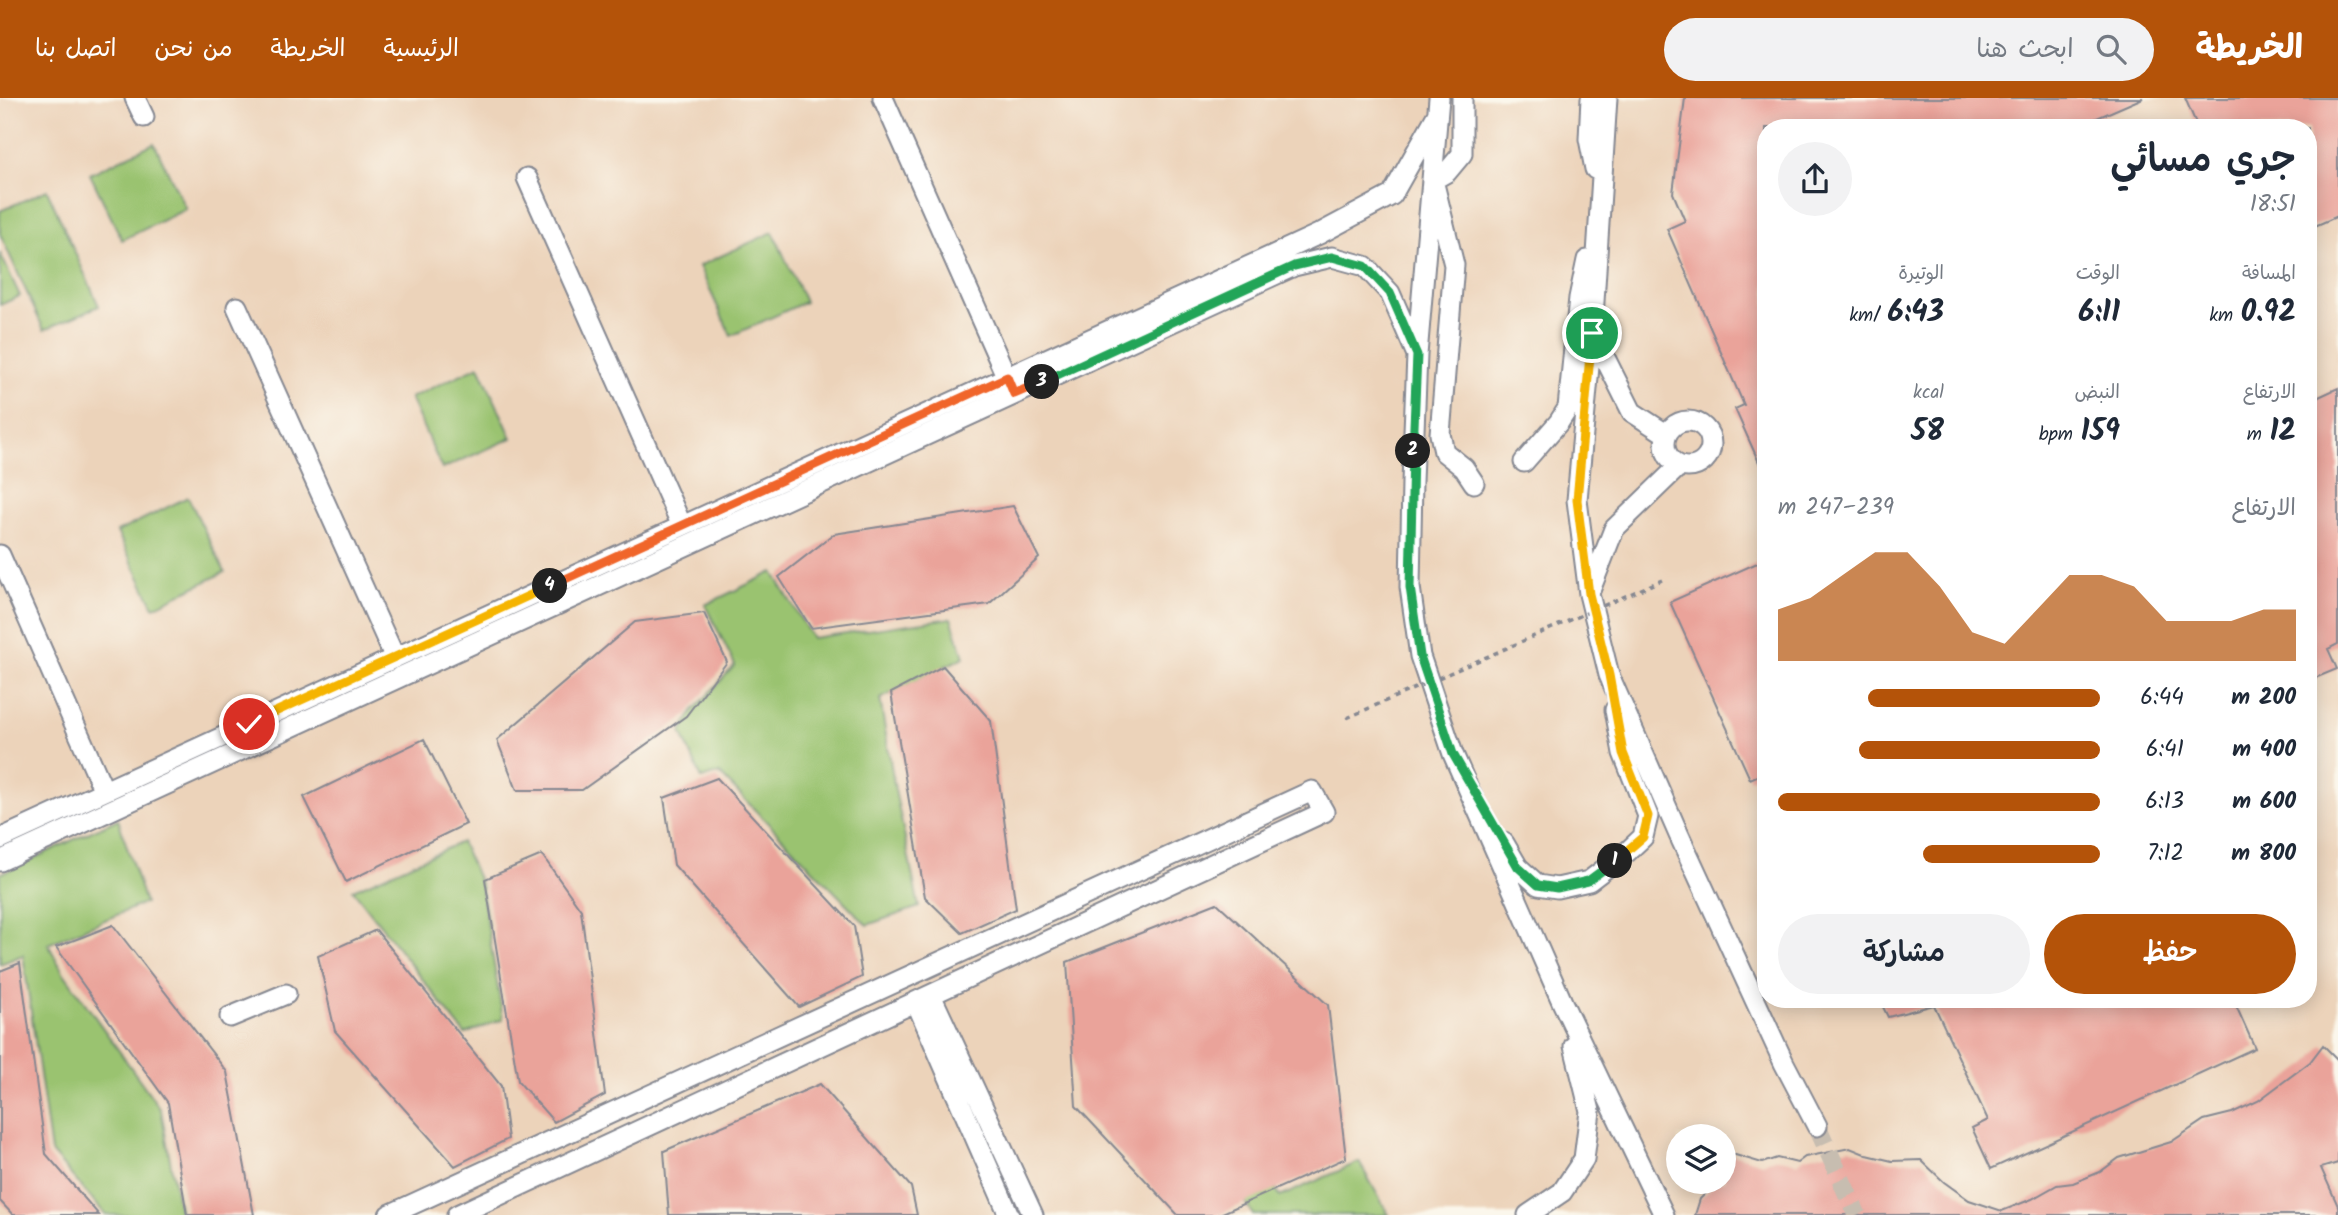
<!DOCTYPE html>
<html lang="ar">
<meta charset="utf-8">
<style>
:root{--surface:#fff;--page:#f2f2f3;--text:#1f2937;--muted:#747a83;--accent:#b45309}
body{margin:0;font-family:Kalam,"Playpen Sans Arabic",sans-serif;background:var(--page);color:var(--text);direction:rtl;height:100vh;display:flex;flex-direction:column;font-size:26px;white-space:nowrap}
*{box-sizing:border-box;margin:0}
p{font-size:23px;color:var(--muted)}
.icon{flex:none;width:38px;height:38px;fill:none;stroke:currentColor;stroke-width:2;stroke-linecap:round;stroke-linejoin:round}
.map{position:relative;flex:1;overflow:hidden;direction:ltr}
.details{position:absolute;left:1757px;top:21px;width:560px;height:889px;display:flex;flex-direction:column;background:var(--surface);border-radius:28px;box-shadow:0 4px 18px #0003;direction:rtl}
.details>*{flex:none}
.buttons{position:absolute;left:1666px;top:1026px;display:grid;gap:14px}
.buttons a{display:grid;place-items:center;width:70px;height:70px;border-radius:50%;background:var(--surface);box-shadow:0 4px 18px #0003;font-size:35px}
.pin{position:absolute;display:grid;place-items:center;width:60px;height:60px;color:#fff;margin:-30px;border:4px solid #fff;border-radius:50%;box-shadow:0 2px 7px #0007}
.km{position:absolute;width:35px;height:35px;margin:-18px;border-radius:50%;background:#222;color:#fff;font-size:19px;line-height:35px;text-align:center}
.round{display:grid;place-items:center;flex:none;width:74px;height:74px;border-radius:37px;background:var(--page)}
.overview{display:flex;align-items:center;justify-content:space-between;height:119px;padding:0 21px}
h1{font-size:38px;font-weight:600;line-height:52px}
.figures{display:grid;grid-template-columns:repeat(3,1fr);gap:10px;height:119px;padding:7px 21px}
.figures div{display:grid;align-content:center}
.figures b{font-size:30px;font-weight:600}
.figures small{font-size:19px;font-weight:400}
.figures p{font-size:19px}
.chart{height:196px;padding:14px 21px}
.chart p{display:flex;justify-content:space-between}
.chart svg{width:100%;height:126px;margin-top:7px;fill:var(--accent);opacity:.7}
.primary-button{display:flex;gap:14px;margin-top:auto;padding:14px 21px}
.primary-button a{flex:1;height:80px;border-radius:42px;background:var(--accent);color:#fff;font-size:28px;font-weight:600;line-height:80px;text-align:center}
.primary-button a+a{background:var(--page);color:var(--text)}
ul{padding:0 21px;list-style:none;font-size:23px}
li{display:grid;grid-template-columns:112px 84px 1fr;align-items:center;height:52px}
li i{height:18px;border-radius:9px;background:var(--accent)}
header{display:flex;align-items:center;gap:42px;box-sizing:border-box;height:98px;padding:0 35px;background:var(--accent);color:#fff}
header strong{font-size:33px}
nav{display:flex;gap:38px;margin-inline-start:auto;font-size:24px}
.search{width:490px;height:63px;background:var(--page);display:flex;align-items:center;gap:18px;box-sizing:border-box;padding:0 24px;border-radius:38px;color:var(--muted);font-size:26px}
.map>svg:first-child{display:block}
.built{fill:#ecd3ba;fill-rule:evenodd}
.green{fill:#9ac36f;stroke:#5a7966;stroke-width:2}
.building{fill:#eaa39a}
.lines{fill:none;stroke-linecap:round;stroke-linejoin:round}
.minor-tunnel{stroke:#c7bdb0;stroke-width:19;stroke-dasharray:19 10;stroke-linecap:butt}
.minor-casing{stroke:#868891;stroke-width:23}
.minor{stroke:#fff;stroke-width:19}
.path-bridge{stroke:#868891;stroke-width:3.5;stroke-dasharray:5 5;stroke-linecap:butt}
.split-1-casing{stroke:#fff;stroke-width:14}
.split-2-casing{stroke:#fff;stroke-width:14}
.split-3-casing{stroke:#fff;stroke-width:14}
.split-4-casing{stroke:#fff;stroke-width:14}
.split-5-casing{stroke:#fff;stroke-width:14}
.split-1{stroke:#f5b400;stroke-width:9}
.split-2{stroke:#22a559;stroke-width:9}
.split-3{stroke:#22a559;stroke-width:9}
.split-4{stroke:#f0652b;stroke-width:9}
.split-5{stroke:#f5b400;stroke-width:9}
</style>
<header>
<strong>الخريطة</strong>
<div class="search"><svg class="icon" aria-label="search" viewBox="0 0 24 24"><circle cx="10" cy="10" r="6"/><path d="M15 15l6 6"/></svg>ابحث هنا</div>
<nav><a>الرئيسية</a><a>الخريطة</a><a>من نحن</a><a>اتصل بنا</a></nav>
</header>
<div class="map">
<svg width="2338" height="1117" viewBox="0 0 2338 1117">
<rect width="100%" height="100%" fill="#fbf7ec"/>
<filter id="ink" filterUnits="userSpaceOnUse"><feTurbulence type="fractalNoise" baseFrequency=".0143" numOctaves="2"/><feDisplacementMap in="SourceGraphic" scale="14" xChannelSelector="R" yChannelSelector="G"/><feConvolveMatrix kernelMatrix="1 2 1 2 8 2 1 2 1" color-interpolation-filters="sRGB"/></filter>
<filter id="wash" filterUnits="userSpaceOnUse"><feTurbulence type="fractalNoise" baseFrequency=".00686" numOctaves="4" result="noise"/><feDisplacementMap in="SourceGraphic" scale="28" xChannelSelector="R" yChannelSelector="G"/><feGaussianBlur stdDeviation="1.57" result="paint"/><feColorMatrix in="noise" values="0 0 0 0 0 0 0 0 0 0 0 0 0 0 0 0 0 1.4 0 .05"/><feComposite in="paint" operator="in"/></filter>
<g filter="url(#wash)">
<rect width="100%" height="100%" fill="#f2e1c4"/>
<path class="built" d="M 0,0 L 2338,0 L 2338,1117 L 0,1117 ZM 1766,30 L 2308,30 L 2308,901 L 1766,901 ZM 1678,1038 L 1724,1038 L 1724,1083 L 1678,1083 Z"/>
<path class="green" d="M 154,45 L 186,111 L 122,142 L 90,76 Z
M 47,92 L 99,208 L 44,232 L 0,136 L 0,113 Z
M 773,134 L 805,204 L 731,238 L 699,168 Z
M 0,155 L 20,198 L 0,207 Z
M 479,268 L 512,340 L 442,371 L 410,300 Z
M 188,399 L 225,474 L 154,509 L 117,434 Z
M 773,474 L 812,540 L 951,520 L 964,559 L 880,601 L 895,692 L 919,809 L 867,827 L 719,675 L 702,681 L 681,634 L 693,613 L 735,567 L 705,507 Z
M 118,721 L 145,805 L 48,846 L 63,874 L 161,1012 L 180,1117 L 106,1117 L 51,1054 L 23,857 L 0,866 L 0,776 Z
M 461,744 L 481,787 L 503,921 L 465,936 L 353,792 Z
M 1177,994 L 1244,1016 L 1280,1099 L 1359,1064 L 1389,1117 L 1253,1117 Z"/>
<g id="blocks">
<path class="building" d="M 1685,0 L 2143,0 L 2074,30 L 1766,30 L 1766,380 L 1735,311 L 1744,307 L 1667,131 L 1685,123 L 1673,95 Z
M 2185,0 L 2338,0 L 2338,118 L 2308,131 L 2308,30 L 2198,30 Z
M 2338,290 L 2338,546 L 2328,551 L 2337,571 L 2308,583 L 2308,304 Z
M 1013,408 L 1039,460 L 989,506 L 811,530 L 779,479 L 834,436 Z
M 1766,461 L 1766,674 L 1750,681 L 1670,504 Z
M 704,515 L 727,564 L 686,618 L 582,692 L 517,692 L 497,642 L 635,524 Z
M 943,568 L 991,623 L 1016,811 L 962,835 L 925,799 L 891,595 Z
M 424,641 L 466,726 L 346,784 L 304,699 Z
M 717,680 L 854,828 L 862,879 L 799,909 L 674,767 L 664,700 Z
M 542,757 L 581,812 L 605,997 L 554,1024 L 518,983 L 485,781 Z
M 1217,805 L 1328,907 L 1346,1060 L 1218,1117 L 1178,1117 L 1076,1008 L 1067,864 Z
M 113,827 L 227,974 L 254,1117 L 187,1117 L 168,1005 L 56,849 Z
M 376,832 L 501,988 L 508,1041 L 455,1068 L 335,933 L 318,858 Z
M 20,865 L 46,1056 L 99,1117 L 13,1117 L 0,1103 L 0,873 Z
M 1879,901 L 2233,901 L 2255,950 L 1991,1071 L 1972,1030 L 1988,1022 L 1934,907 L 1888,919 Z
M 2323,947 L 2338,962 L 2338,1065 L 2321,1070 L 2338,1108 L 2338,1117 L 1695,1117 L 1700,1101 L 1718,1083 L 1724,1083 L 1724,1076 L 1732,1056 L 1762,1065 L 1777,1060 L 1797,1065 L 1805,1059 L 1850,1050 L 1867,1057 L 1892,1063 L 1921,1062 L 1944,1084 L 1969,1102 L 2002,1113 L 2032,1101 L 2057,1087 L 2073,1085 L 2100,1074 L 2119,1060 L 2171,1044 L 2204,1022 L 2232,1015 L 2258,1003 L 2310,964 Z
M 820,986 L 911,1089 L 917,1117 L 669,1117 L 664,1053 Z"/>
</g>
</g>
<g filter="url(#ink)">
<use href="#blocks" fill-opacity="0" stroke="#868891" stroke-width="2"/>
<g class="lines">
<path class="minor-tunnel" d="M 1817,1028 L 1857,1117"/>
<g class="minor-casing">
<path id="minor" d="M 135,0 L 144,19
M 883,0 L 1011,289
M 1439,0 L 1417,257 L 1412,384 L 1410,489 L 1420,558 L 1453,656 L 1563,906 L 1664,1117
M 1462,0 L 1462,56 L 1447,74 L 1433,82 L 1454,167 L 1440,336 L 1444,354 L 1464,370 L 1474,385
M 1591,0 L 1589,41 L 1595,71
M 1607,0 L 1592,235 L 1577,402 L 1589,496 L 1609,577 L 1679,737 L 1784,965 L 1817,1028
M 527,80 L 682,428
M 237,209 L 395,560
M 1593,236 L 1632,314 L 1666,336
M1665 346a23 23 0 1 1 46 0a23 23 0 1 1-46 0Z
M 1524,364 L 1559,324 L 1568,310 L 1579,200 L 1587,162
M 0,457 L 104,693
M 1589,495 L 1614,431 L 1679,368
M 0,741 L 1319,136 L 1392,97 L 1437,17
M 1504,745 L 1518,769 L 1538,787 L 1557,790 L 1589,783 L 1627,754 L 1643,739 L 1648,718 L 1623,655 L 1615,612
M 0,763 L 1294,168 L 1332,159 L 1365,168 L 1390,195 L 1417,257
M 931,897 L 1033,1117
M 916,904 L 1009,1117
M 230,919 L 286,896
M 389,1117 L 1312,693 L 1324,714 L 457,1117
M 1528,1117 L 1562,1094 L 1584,1061 L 1590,1013 L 1574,948"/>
</g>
<use href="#minor" class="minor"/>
<path class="path-bridge" d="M 1347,620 L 1662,482"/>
</g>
</g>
<g class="lines" filter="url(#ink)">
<g class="split-1-casing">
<path id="split-1" d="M 1592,235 L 1577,402 L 1589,496 L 1609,577 L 1623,655 L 1648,718 L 1643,739 L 1615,763"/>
</g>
<g class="split-2-casing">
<path id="split-2" d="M 1413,353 L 1410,489 L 1420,558 L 1453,656 L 1518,769 L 1538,787 L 1557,790 L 1588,783 L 1615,763"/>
</g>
<g class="split-3-casing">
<path id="split-3" d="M 1042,284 L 1294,168 L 1332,159 L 1365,168 L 1390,195 L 1417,257 L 1413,353"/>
</g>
<g class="split-4-casing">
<path id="split-4" d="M 550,488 L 1007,279 L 1014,296 L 1042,284"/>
</g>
<g class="split-5-casing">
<path id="split-5" d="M 249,626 L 550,488"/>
</g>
<use href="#split-1" class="split-1"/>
<use href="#split-2" class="split-2"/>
<use href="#split-3" class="split-3"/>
<use href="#split-4" class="split-4"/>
<use href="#split-5" class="split-5"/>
</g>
</svg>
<div class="buttons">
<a><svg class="icon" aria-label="layers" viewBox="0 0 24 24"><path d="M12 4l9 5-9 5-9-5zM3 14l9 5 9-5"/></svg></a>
</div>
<div class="pin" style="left:1592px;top:235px;background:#1e9e55"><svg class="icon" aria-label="arrive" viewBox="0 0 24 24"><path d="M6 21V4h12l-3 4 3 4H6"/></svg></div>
<div class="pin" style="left:249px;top:626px;background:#d93025"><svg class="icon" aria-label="check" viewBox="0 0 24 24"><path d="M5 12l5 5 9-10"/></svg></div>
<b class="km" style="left:1615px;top:763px">1</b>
<b class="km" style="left:1413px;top:353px">2</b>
<b class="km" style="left:1042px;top:284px">3</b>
<b class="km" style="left:550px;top:488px">4</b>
<section class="details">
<div class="overview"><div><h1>جري مسائي</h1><p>18:51</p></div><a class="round"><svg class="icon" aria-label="share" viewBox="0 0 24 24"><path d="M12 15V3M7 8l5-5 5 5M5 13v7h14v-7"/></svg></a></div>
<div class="figures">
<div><p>المسافة</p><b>0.92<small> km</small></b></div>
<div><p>الوقت</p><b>6:11</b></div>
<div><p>الوتيرة</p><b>6:43<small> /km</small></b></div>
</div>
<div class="figures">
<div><p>الارتفاع</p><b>12<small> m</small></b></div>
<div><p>النبض</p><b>159<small> bpm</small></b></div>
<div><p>kcal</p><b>58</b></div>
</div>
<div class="chart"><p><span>الارتفاع</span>239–247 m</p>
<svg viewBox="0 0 160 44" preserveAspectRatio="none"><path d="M0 44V26L10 22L20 14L30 6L40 6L50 18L60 34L70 38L80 26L90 14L100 14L110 18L120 30L130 30L140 30L150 26L160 26V44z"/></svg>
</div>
<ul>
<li><b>200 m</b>6:44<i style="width:72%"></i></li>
<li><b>400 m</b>6:41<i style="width:75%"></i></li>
<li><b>600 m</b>6:13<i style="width:100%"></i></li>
<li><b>800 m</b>7:12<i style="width:55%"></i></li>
</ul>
<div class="primary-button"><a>حفظ</a><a>مشاركة</a></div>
</section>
</div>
